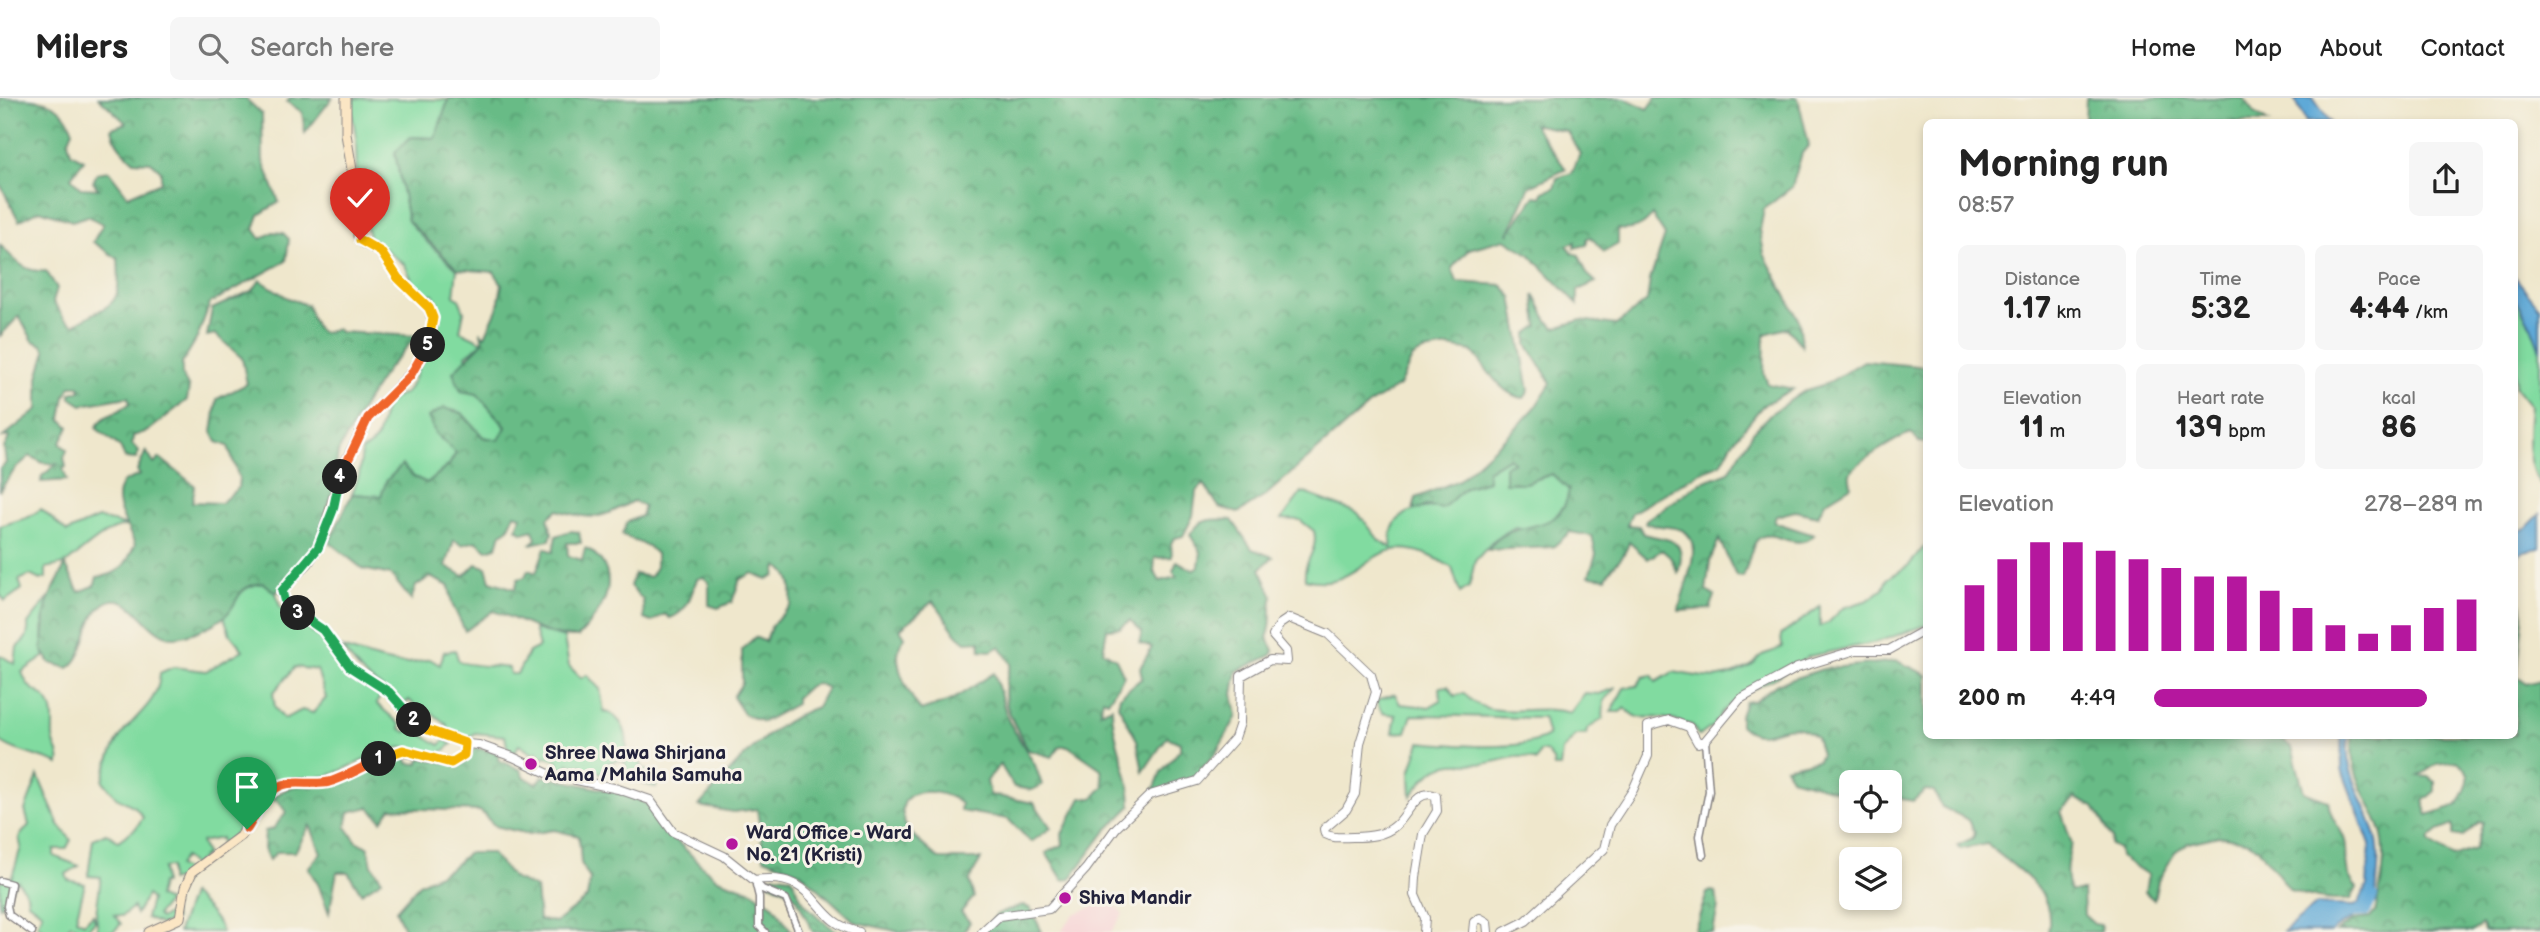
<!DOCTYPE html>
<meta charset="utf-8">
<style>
:root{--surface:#fff;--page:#f6f6f6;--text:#222;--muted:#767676;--line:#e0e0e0;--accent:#b5179e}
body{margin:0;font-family:"Balsamiq Sans",sans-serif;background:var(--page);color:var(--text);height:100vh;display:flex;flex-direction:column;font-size:26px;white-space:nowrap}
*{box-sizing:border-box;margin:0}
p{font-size:23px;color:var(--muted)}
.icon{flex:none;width:38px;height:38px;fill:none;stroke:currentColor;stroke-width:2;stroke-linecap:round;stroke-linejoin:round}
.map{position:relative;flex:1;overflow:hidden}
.details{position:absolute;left:1923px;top:21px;width:595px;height:620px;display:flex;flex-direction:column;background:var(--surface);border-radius:10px;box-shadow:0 4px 10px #0003}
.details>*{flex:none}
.buttons{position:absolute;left:1839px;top:672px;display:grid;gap:14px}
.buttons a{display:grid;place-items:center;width:63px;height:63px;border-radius:10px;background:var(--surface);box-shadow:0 4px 10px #0003;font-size:35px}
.pin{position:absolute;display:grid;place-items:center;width:60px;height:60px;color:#fff;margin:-72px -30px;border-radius:50% 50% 50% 0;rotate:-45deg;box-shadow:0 0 7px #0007}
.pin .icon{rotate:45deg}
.km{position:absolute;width:35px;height:35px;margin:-18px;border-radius:50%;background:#222;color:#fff;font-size:19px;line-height:35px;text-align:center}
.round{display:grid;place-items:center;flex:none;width:74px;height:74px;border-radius:10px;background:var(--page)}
.head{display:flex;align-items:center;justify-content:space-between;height:119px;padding:0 35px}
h1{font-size:38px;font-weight:700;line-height:52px}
.metrics{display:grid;grid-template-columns:repeat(3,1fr);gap:10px;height:119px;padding:7px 35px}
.metrics div{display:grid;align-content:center;border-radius:10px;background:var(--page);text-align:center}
.metrics b{font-size:30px;font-weight:700}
.metrics small{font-size:19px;font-weight:400}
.metrics p{font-size:19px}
.chart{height:196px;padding:14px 35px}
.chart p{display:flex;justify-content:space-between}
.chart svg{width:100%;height:126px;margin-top:7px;stroke:var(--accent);stroke-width:6}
ul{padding:0 35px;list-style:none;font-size:23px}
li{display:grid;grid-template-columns:112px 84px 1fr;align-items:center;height:52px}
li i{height:18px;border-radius:9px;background:var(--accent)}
header{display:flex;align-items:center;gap:42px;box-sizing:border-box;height:98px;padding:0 35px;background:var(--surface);border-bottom:2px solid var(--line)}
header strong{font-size:33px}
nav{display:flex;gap:38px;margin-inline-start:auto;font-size:24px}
.search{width:490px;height:63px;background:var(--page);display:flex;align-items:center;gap:18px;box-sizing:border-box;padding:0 24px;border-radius:10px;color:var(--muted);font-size:26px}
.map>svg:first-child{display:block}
.built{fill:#f7cfd3}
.green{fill:#81dba0;stroke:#527e6e;stroke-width:2;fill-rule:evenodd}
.forest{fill:url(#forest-crowns);stroke:#456e60;stroke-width:2;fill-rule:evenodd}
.water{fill:#5fa9d7;stroke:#406689;stroke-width:2}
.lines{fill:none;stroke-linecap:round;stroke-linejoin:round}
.river{stroke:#5fa9d7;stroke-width:10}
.minor-casing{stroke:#888484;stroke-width:9}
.tertiary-casing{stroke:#888484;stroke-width:10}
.secondary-casing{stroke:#888484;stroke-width:11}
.minor{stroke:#fff;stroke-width:6}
.tertiary{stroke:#fff;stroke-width:8}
.secondary{stroke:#fbe6c4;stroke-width:9}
.split-1-casing{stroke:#fff;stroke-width:14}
.split-2-casing{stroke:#fff;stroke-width:14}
.split-3-casing{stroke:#fff;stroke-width:14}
.split-4-casing{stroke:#fff;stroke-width:14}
.split-5-casing{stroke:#fff;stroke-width:14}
.split-6-casing{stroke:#fff;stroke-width:14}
.split-1{stroke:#f0652b;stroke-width:9}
.split-2{stroke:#f5b400;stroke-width:9}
.split-3{stroke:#22a559;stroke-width:9}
.split-4{stroke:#22a559;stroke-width:9}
.split-5{stroke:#f0652b;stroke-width:9}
.split-6{stroke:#f5b400;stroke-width:9}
.poi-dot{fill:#b5179e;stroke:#f7f3e8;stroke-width:2.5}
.labels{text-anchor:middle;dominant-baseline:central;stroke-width:6;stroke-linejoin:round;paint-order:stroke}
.poi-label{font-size:19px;font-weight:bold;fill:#22223b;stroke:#f7f3e8;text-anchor:start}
</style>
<header>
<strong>Milers</strong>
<div class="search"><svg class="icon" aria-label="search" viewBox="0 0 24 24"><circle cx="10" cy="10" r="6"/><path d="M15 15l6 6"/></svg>Search here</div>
<nav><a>Home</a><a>Map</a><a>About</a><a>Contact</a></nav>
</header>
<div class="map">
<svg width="2540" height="834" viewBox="0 0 2540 834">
<defs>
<pattern id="forest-crowns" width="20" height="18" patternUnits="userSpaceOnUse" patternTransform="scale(1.75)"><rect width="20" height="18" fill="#68bb86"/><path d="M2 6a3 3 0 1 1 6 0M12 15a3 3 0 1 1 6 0" fill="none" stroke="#55986f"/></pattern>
</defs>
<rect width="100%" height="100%" fill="#f7f3e8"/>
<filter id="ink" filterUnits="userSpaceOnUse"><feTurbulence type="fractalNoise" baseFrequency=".0143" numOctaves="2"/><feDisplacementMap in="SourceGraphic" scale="14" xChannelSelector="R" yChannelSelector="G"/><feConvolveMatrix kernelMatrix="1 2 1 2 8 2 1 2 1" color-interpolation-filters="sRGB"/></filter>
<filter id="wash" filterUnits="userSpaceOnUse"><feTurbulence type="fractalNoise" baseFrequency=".00686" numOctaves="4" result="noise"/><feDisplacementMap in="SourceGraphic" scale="28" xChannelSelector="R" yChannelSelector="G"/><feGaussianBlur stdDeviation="1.57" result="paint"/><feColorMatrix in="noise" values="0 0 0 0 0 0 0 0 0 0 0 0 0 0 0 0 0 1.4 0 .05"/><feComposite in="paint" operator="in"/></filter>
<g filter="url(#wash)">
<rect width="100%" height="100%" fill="#efe7cc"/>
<path class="built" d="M 1110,802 L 1123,816 L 1111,834 L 1061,834 L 1074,816 Z"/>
<path class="green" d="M 352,0 L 451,2 L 435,40 L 411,39 L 395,55 L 408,123 L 429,146 L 457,171 L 454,198 L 459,201 L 464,213 L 460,233 L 483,244 L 466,257 L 477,296 L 506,329 L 500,342 L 483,339 L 462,315 L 435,335 L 456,355 L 449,367 L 427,385 L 414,379 L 387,382 L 381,398 L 352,396 L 359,377 L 362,353 C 367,350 373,346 376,341 C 386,321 378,302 406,295 C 425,267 423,234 438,205 L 433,196 L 425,197 L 414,187 L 405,167 L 369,139 L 357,89 L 356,39 L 350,3 Z
M 2515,202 L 2531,228 L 2540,252 L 2540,386 C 2524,365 2528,333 2530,307 L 2515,289 Z
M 1508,360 L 1515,364 L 1525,385 L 1552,376 L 1570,392 L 1568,403 L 1551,424 L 1527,431 L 1515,429 L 1495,441 L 1475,463 L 1469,489 L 1460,495 L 1452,470 C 1369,416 1368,498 1305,481 C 1303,462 1319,453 1314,433 L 1300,422 L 1282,421 L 1302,394 L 1358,415 L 1379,442 L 1392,450 C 1386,418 1413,407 1442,410 L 1466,389 L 1488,383 L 1487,373 Z
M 41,411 L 67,434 L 98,420 L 128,428 C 109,427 83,453 68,464 C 62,468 53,468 46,470 L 46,480 L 40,482 L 30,477 L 19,482 L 22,491 L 5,503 L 0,497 L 0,428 L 29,419 Z
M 1927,446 L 1927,527 L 1877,544 L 1810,558 L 1777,579 L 1743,596 L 1722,614 L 1713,628 L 1699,638 L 1692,627 C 1682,625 1672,621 1663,620 C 1647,618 1637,624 1625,610 L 1620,614 L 1611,614 L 1624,590 L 1637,588 L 1643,579 L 1652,577 L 1656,584 L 1673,574 C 1710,580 1716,585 1751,568 C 1757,565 1755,561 1762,557 C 1769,554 1776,553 1782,549 L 1781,537 L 1820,509 L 1820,528 L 1828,525 L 1843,510 L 1868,502 L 1883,491 L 1887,481 L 1909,467 Z
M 263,485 L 276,495 L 280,509 L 331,549 L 346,574 L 380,597 L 377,606 L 401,627 L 400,630 L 406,634 L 411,630 L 440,647 L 444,642 L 452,646 L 439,657 L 408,649 L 388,651 L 329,678 L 286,682 L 257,704 L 230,712 L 230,719 L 237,722 L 252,719 L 222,749 L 221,740 L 201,744 L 206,756 L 193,768 L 184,759 L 178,768 L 188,774 L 179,791 L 177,781 L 170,783 L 170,769 L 163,770 L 164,785 L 161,785 L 158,799 L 168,803 L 157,817 L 160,821 L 172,813 L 175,821 L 162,827 L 146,820 L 151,802 L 147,797 L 136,816 L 133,809 L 122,818 L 114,817 L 121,826 L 113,834 L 98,834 L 96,816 L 101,779 L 88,778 L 93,741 L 106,735 L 118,743 L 136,730 L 143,719 L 135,709 L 116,699 L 103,683 C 107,666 112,650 122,636 C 138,615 159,604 160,575 L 173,569 L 206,573 L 243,552 L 230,536 L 224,519 C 237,502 239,488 263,485 ZM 295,569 L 317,572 L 326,600 L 313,615 L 302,612 L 284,621 L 275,610 L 273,595 Z
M 50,498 L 43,523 L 44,559 L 22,574 C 31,598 36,588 47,602 C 56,614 52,628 53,640 C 55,652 61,654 59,666 C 40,658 17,655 0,643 L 0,557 L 15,566 L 17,549 C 26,542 29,537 28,526 Z
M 534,531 L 564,540 L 569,568 L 581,580 L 587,577 L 600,591 L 604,613 C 622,619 629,635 626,654 L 637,653 L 642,669 L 658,682 L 656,689 L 639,685 L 626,675 L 625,664 L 618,662 L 608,665 L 608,675 L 585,673 L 582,667 L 568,666 L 565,676 L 557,674 L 558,663 L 545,658 L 543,661 L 538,653 L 533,656 L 519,647 L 514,655 L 507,649 L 505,638 L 475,635 L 470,639 L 451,639 L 447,627 L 431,614 L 426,618 L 409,602 L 405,606 L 365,578 L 341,550 C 373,559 397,572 430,561 L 440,567 L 444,554 L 455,552 C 457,556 457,560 459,563 C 463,568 499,568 509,570 L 510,576 L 517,576 L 529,554 L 539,549 Z
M 1448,588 L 1455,598 L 1464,595 C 1487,626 1536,604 1570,615 L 1585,595 L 1599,596 L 1616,590 L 1604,603 L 1603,621 L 1587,631 L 1586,637 L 1576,637 L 1562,653 L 1560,669 L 1554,669 L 1553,662 L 1546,653 L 1540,654 L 1536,663 C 1522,653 1503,663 1488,665 C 1471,668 1455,662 1438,670 C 1426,676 1419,688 1411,698 L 1410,675 L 1420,644 C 1452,647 1521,654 1548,638 L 1543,620 C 1499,620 1456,617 1412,617 L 1406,634 L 1393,635 L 1396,617 L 1382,615 L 1376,603 L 1395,596 L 1400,606 L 1429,609 L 1441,602 L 1440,589 Z
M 38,678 L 58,725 L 71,742 L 66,751 L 54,751 L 54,758 L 79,768 L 66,776 L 68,782 L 85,786 L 76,821 L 84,825 L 93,816 L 95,823 L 85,834 L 71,826 L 68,830 L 71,834 L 48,834 L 37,827 L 42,815 L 28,804 L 27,796 L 18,783 C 9,791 9,802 0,809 L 0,783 L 12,779 L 21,749 L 19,739 L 29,727 L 25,712 Z
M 191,796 C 201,804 219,822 222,834 L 178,834 Z"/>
<path class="forest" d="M 0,0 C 37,0 62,0 73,33 L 68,43 L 71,55 L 84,62 L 71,79 L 80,90 L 99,91 L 93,84 L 97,75 L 109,73 L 128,98 L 161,84 L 161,73 L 151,64 L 134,63 C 123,53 114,45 112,30 L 126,25 L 99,0 L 245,0 L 262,16 L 263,63 L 279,104 L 259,117 L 254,131 L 261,141 L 273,134 L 283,135 L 289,141 L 286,163 L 210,205 L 197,240 L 182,265 L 182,277 L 189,290 L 187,302 L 148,333 L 133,338 L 132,346 L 139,354 L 136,361 L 125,360 L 120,349 L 96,330 C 104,315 118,316 130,305 L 128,299 L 82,307 L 71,300 L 71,295 L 81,293 L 79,288 L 71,288 L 65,298 L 61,321 L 69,329 L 60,345 L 67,352 L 64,360 L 66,369 L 63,371 L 67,382 L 41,384 L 42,378 L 57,366 L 43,365 L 30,358 L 16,370 L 0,392 L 0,371 L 6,365 L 4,350 L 10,338 L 3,339 L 38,311 L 38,279 L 46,253 L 42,247 L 33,243 L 19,218 L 0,238 L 0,147 C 15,162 24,175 46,173 L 57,190 L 53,204 L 65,221 L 74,227 C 111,203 122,214 118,161 L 93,144 L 103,126 L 88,118 L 72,123 L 40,112 L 19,123 L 0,86 Z
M 290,0 L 332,0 L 305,35 L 302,14 L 287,4 Z
M 449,0 L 1625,0 L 1648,11 L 1656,0 L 1798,0 L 1809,47 L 1802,55 L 1792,89 L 1764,111 L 1760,132 L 1764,156 L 1799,222 L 1802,248 L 1787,230 L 1765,236 L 1764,276 L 1768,286 L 1793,291 L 1763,307 L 1732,345 L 1721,366 L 1701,374 L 1632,415 L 1627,427 L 1639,428 L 1643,436 C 1671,443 1688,439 1678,475 L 1670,459 L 1662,452 L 1648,461 L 1629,444 C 1625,461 1612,465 1606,480 L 1589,478 L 1596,456 L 1592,438 L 1570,434 L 1553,449 L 1488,452 C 1511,415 1561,444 1569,392 L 1552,376 L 1525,385 L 1505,385 L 1505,368 L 1514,364 L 1508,360 L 1487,373 L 1488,383 L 1466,389 L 1442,411 L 1427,408 L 1413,412 L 1416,400 L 1459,382 L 1518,328 L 1534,311 L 1551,285 L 1527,246 L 1527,236 L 1538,228 L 1534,197 C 1542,208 1544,222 1555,230 L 1581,222 L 1616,227 L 1647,203 L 1650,182 L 1665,137 L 1652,117 C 1643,130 1632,133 1618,131 L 1618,146 L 1604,154 L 1591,139 L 1587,140 L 1587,147 L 1574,150 L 1575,144 L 1567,147 L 1572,155 L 1579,157 L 1587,176 L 1596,184 L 1578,192 L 1578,206 L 1529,156 L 1505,141 L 1469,151 L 1452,170 L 1457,184 L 1502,187 L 1512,199 L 1529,293 L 1524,300 C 1502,299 1486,269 1472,253 L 1449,249 L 1424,253 L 1412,260 L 1399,288 L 1371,305 L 1265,398 L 1238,415 L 1219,409 L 1204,386 L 1196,394 L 1193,418 L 1183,438 L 1175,440 L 1171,445 L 1172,459 L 1155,460 L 1154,473 L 1160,483 L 1177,479 L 1173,473 L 1177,463 L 1193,472 L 1199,468 L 1201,454 L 1190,437 C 1201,419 1213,421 1232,422 L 1252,451 L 1273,459 L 1260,471 L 1273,498 C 1268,513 1274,526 1267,539 L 1274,552 L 1272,557 L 1237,573 L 1233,596 L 1237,618 L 1216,655 L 1189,685 L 1152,697 L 1161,674 L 1180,652 L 1180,645 L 1167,639 L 1143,674 L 1137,642 L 1118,607 L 1120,598 L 1142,580 L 1140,570 L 1152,549 L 1139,545 L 1142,534 L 1130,522 L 1120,530 L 1107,531 L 1103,553 L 1116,561 L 1124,578 L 1108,603 L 1103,601 L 1100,614 L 1112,609 C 1112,644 1131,673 1131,708 L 1106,733 L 1070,781 L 1063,782 L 1046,755 L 1063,747 L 1062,736 L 1081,700 L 1093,700 L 1104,688 L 1101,671 L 1068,648 L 1060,648 L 1052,659 L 1028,652 C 1010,617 997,605 1011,566 L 1000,548 L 991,553 L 980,552 L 980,543 L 966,544 C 948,531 948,519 933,503 L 900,531 L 905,539 C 887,559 908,595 921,613 L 952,602 L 994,575 L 1008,622 L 1035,667 L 1042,687 L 1032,692 L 1014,689 L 1000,666 L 987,683 L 990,697 L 1034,705 L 1051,730 L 1031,744 L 1008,721 L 960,713 L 961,706 C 940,688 891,686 905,726 C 910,738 929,752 939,761 L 981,761 L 969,783 L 974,799 L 961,814 L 970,824 L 963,834 L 900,834 L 855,824 L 800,774 L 764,760 L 757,711 L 733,714 L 699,708 C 732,671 768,626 817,609 L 827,590 L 817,585 L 809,588 L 796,600 L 796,606 L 763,624 L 744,616 L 733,599 L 742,585 L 742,552 L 755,539 L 765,544 L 772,527 L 791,507 C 792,491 793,476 777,468 L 775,478 L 767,482 L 753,475 L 740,481 L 732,504 L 718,510 L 709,507 L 709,484 L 703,479 L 697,481 C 690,498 689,513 670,520 L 665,516 L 651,524 L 644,521 L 643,502 L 630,488 L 634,476 L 650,479 L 656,469 L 656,456 L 648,448 L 622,437 L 627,424 L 641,418 L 644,408 L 633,403 C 600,421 593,423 557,412 L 548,420 L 552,435 L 550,442 L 530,446 L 536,441 L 533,432 L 523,435 L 517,431 L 521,418 L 515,416 L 508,431 L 501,435 L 497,449 L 487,452 L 476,443 L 462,447 L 454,442 L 446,468 L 464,478 L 476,466 L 486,469 L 490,483 L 515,491 L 518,481 L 525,479 L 528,472 L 536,475 L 545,450 L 553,454 L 556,438 L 570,433 L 579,434 L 581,445 L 567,445 L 568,458 L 582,462 L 585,450 C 592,452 597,458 602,464 C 619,491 596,520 578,539 C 547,540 523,522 493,513 L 465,533 L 452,506 L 449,488 L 430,479 L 416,488 L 411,502 L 391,477 L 363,471 L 329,444 L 352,396 L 381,398 L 387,382 L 402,367 L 414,379 L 427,385 L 449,367 L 456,355 L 435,335 L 428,319 L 444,310 L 462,315 L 483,339 L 499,342 L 506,329 L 477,296 L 461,293 L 453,274 L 483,244 L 481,235 L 485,238 L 498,209 L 502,186 L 494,174 L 457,171 L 408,123 L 395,54 L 411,39 L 435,40 ZM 1533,26 L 1567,33 L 1580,56 L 1572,75 L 1557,80 L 1554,90 L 1543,94 L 1542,99 L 1535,98 L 1508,136 L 1530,88 L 1566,71 Z
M 2086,0 L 2244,0 L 2256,16 L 2268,24 L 2085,24 Z
M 260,182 L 288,200 L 307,207 L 316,230 L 323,235 L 337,231 L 339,234 L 417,238 L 389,269 L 367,302 L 338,354 L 332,396 L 317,442 L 300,472 L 276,495 L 263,485 C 233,489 242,502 225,518 C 215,527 189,538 176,539 C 147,542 131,486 104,506 C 83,522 89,556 68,570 L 50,565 L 41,550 C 46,536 43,521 47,506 C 51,492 61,481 65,466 L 79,494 L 94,488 L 97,479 C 120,477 126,467 135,447 C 128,426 109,405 123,384 L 140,377 L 137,373 L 146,353 L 154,366 L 160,360 L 195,388 L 192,404 L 221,405 L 238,390 L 239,380 L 228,348 L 217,344 L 212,334 L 217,301 L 247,286 L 242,260 L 215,236 L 207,238 L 212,211 L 253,192 Z
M 1864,263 L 1927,269 L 1927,345 L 1919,344 L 1911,335 C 1901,338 1851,367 1850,376 C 1849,380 1851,384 1851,388 L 1825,404 L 1818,418 L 1795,413 L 1776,418 L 1774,424 L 1814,437 C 1795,456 1772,427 1757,442 C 1749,451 1749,468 1743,479 L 1736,478 L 1719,441 L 1710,463 L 1706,493 L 1715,498 L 1710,511 L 1679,513 C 1680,495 1708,444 1682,432 C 1673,428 1657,429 1645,425 L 1646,422 L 1700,385 L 1729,374 L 1753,334 L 1770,316 L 1806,292 L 1826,286 Z
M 2515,502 L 2521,506 L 2523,518 L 2517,579 L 2527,586 L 2540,582 L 2540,834 L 2484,834 L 2482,827 L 2471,834 L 2337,834 L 2353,822 L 2370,820 L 2375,814 C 2381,788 2388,759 2381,734 C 2370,699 2347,676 2353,637 L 2515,637 ZM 2457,663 C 2477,676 2466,690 2458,707 L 2428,717 L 2423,703 L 2435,693 L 2435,684 L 2429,679 L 2419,678 L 2437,666 ZM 2480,723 L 2483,724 L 2475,751 L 2453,759 L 2431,745 L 2429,741 L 2438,733 L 2453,727 L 2453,737 L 2463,739 Z
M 1897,563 L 1927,577 L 1927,637 L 2277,637 L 2292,649 L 2304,694 L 2328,703 C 2331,725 2341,728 2345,743 C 2349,763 2341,772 2357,790 L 2351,801 C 2332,804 2309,799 2290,792 L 2259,751 L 2249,744 L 2219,738 L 2188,745 L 2176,753 L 2158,783 L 2154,802 L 2145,794 L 2148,777 L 2120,759 L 2119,751 L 2111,747 L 2112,740 L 2094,709 L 2075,700 L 2061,713 L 2072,746 C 2067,757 2063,782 2071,793 L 2083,793 L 2084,817 L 2094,826 L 2101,827 L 2100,834 L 2048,834 C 2057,789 2014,771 1987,746 L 1960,751 L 1958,747 L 1973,740 L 1975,735 L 1969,722 L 1942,709 L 1934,693 L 1925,692 L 1913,703 L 1890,699 L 1890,684 L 1852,684 L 1851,697 L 1791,680 L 1785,669 L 1818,662 L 1821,656 L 1816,639 C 1783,612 1767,653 1740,627 L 1740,618 L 1745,604 L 1754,603 L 1777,586 L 1823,571 Z
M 468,648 L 499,655 L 498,662 L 521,672 L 523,678 L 537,686 L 543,678 L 633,698 L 653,710 L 662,728 L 702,768 L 718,781 L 752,793 L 774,808 L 792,834 L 405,834 L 396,812 L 419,786 L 451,770 L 468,755 L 491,755 L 514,781 L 536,790 L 539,822 L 556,824 L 587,800 L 590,781 L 581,765 L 579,738 L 554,732 L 529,736 L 495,728 L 480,713 L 391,710 L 382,723 L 369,709 L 349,714 L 346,729 L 357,744 L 368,749 L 372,767 L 382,782 L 361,795 L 348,774 L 337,774 L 329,815 L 318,786 L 308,770 L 321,755 L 310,727 L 295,754 L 277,754 L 269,762 L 264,751 L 265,733 L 273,731 L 286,714 L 278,703 L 269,702 C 283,693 295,683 312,689 L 391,660 L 407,660 L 408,665 L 418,666 L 421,660 L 454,666 L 467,659 Z
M 778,777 L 791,779 C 796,786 797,793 801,800 C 807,810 830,831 840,834 L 813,834 L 797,801 L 790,794 L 768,784 L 769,779 Z
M 1711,793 L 1716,794 L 1718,808 L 1713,834 L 1694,834 L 1707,795 Z
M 1023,807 L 1031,811 L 1042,834 L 983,834 L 997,816 Z"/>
<path class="water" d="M 2294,0 L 2313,0 L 2330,24 L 2306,24 Z
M 2515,179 L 2540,210 L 2540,252 L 2531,228 L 2515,202 Z
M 2540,416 L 2540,450 L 2524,453 L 2515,460 L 2515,435 L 2526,430 Z
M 2341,637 L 2350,637 C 2338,668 2374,716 2378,748 C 2380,766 2376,786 2376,804 L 2331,834 L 2283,834 L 2317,806 L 2354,808 L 2359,805 L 2367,787 L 2370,747 L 2342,672 Z"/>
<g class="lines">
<path class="river" d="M 2346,815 L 2366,814 L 2373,798"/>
</g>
</g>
<g filter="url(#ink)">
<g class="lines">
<g class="minor-casing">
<path id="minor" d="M 1703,757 L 1700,738 L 1709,693 L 1705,643
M 754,782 L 762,791 L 786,801 L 799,834
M 0,783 L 11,786 L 7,808 L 9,817 L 32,834
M 756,787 L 759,799 L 759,828 L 765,834"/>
</g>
<g class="tertiary-casing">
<path id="tertiary" d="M 466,646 L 479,647 L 513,659 L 549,676 L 618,691 L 650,702 L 673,734 L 724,758 L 754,782 C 822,773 808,823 859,834
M 982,834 L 999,818 L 1049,811 L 1086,771 L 1116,730 L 1150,697 L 1197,683 L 1235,640 L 1240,625 L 1241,578 L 1270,562 L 1287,563 L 1286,553 L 1273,538 L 1280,526 L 1289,520 L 1328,536 L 1371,577 L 1376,594 L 1360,645 L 1355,696 L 1346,712 L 1324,731 L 1325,736 C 1334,741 1343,739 1353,739 C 1367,739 1384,738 1395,728 C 1408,718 1416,689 1436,698 L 1437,713 L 1423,736 L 1416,779 L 1415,797 L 1425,820 L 1424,834
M 1473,834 L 1474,824 L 1480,820 L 1487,824 L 1488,834
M 1504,834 L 1526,823 L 1604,751 L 1610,727 L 1633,692 L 1648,658 L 1648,628 L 1669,622 L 1689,629 L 1698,645 L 1705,643 L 1740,601 L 1797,570 L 1856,552 L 1889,552 L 1927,531"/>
</g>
<g class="secondary-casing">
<path id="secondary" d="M 149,834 L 180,820 L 185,790 L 192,774 L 242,737 L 263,702 L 276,691 L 297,684 L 316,686 L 332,683 L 398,653 L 451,665 L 461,660 L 466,652 L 465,645 L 428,632 L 416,624 L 389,594 L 350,570 L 323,532 L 290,510 L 281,496 L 285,488 L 308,465 L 321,444 L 342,371 L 368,320 L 414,272 L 427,252 L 433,226 L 429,210 L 398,180 L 381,154 L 363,145 L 358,138 L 359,114 L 346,36 L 346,0"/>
</g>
<use href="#minor" class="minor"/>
<use href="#tertiary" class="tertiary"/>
<use href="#secondary" class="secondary"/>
</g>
</g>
<g class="lines" filter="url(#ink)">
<g class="split-1-casing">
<path id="split-1" d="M 247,731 C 255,719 259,704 271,694 C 289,678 308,689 329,684 C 346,679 363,669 379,661"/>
</g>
<g class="split-2-casing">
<path id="split-2" d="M 379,661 L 403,652 L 451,665 L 464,657 L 465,645 L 428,632 L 414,622"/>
</g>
<g class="split-3-casing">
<path id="split-3" d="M 298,515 L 323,532 L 350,569 L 389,594 L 414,622"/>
</g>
<g class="split-4-casing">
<path id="split-4" d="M 298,515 L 285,505 L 282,493 L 318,450 L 333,412 L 340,379"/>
</g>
<g class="split-5-casing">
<path id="split-5" d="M 340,379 L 368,320 L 410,278 L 428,247"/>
</g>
<g class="split-6-casing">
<path id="split-6" d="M 360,142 L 381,154 L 398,180 L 429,210 L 433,220 L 428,247"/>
</g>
<use href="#split-1" class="split-1"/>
<use href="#split-2" class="split-2"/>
<use href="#split-3" class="split-3"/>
<use href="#split-4" class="split-4"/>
<use href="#split-5" class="split-5"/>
<use href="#split-6" class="split-6"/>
</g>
<g class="poi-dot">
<circle cx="531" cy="666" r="7"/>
<circle cx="732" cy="746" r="7"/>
<circle cx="1065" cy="800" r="7"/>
</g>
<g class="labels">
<g class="poi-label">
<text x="545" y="655">Shree Nawa Shirjana<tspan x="545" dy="22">Aama /Mahila Samuha</tspan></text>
<text x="746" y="735">Ward Office - Ward<tspan x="746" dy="22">No. 21 (Kristi)</tspan></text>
<text x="1079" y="800">Shiva Mandir</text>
</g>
</g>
</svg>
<div class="buttons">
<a><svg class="icon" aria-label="locate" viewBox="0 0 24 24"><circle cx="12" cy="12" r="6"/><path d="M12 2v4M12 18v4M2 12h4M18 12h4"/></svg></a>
<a><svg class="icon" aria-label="layers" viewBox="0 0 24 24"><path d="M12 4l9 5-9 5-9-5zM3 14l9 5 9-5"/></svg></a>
</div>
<div class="pin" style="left:247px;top:731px;background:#1e9e55"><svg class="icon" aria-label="arrive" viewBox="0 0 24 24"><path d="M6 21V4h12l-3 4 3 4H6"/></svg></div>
<div class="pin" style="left:360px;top:142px;background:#d93025"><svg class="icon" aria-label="check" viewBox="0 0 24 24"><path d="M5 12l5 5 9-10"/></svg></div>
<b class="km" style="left:379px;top:661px">1</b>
<b class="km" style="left:414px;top:622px">2</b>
<b class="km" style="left:298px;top:515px">3</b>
<b class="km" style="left:340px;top:379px">4</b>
<b class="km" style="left:428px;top:247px">5</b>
<section class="details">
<div class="head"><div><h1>Morning run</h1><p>08:57</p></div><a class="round"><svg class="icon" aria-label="share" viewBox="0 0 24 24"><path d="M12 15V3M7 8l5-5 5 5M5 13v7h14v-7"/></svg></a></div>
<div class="metrics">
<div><p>Distance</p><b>1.17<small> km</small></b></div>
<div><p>Time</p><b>5:32</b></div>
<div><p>Pace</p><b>4:44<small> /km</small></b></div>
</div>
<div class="metrics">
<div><p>Elevation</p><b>11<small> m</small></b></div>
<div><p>Heart rate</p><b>139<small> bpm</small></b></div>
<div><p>kcal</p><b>86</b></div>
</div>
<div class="chart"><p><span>Elevation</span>278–289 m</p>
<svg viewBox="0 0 160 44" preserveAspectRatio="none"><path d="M5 44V21M15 44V12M25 44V6M35 44V6M45 44V9M55 44V12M65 44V15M75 44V18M85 44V18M95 44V23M105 44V29M115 44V35M125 44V38M135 44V35M145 44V29M155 44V26"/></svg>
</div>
<ul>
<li><b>200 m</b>4:49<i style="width:83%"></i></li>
</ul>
</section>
</div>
